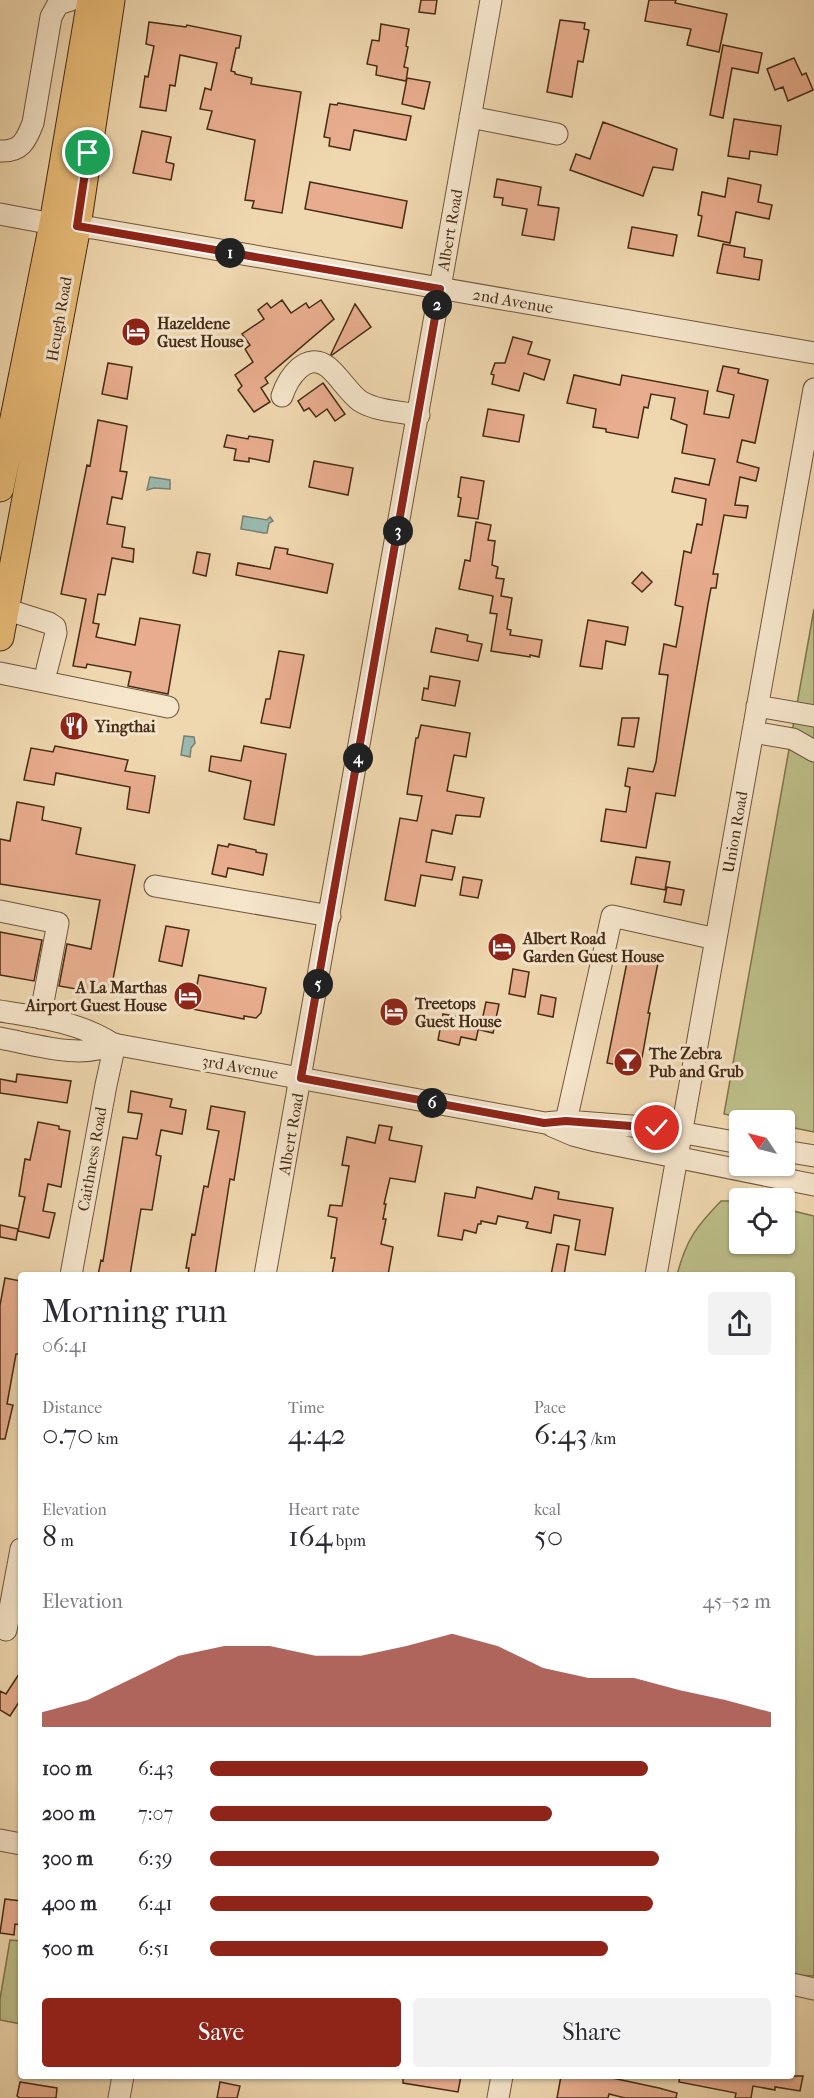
<!DOCTYPE html>
<meta charset="utf-8">
<style>
:root{--surface:#fff;--page:#f2f2f3;--text:#2b2b33;--muted:#7c7c81;--accent:#8f2418}
body{margin:0;font-family:"IM FELL French Canon",serif;background:var(--page);color:var(--text);height:100vh;display:flex;flex-direction:column;font-size:22px;white-space:nowrap}
*{box-sizing:border-box;margin:0}
p{font-size:20px;color:var(--muted)}
.icon{flex:none;width:33px;height:33px;fill:none;stroke:currentColor;stroke-width:2;stroke-linecap:round;stroke-linejoin:round}
.map{position:relative;flex:1;overflow:hidden}
.details{position:absolute;left:18px;top:1272px;width:777px;height:807px;display:flex;flex-direction:column;background:var(--surface);border-radius:6px;box-shadow:0 2px 4px #0004}
.details>*{flex:none}
.needle{width:39px;rotate:305deg}
.tools{position:absolute;left:729px;top:1110px;display:grid;gap:12px}
.tools a{display:grid;place-items:center;width:66px;height:66px;border-radius:6px;background:var(--surface);box-shadow:0 2px 4px #0004;font-size:30px}
.pin{position:absolute;display:grid;place-items:center;width:51px;height:51px;color:#fff;margin:-26px;border:3px solid #fff;border-radius:50%;box-shadow:0 2px 6px #0007}
.km{position:absolute;width:30px;height:30px;margin:-15px;border-radius:50%;background:#222;color:#fff;font-size:16px;line-height:30px;text-align:center}
.round{display:grid;place-items:center;flex:none;width:63px;height:63px;border-radius:6px;background:var(--page)}
.overview{display:flex;align-items:center;justify-content:space-between;height:102px;padding:0 24px}
h1{font-size:33px;font-weight:600;line-height:45px}
.metrics{display:grid;grid-template-columns:repeat(3,1fr);gap:9px;height:102px;padding:6px 24px}
.metrics div{display:grid;align-content:center}
.metrics b{font-size:30px;font-weight:600}
.metrics small{font-size:16px;font-weight:400}
.metrics p{font-size:16px}
.chart{height:168px;padding:12px 24px}
.chart p{display:flex;justify-content:space-between}
.chart svg{width:100%;height:108px;margin-top:6px;fill:var(--accent);opacity:.7}
.primary-button{display:flex;gap:12px;margin-top:auto;padding:12px 24px}
.primary-button a{flex:1;height:69px;border-radius:6px;background:var(--accent);color:#fff;font-size:24px;font-weight:600;line-height:69px;text-align:center}
.primary-button a+a{background:var(--page);color:var(--text)}
ul{padding:0 24px;list-style:none;font-size:20px}
li{display:grid;grid-template-columns:96px 72px 1fr;align-items:center;height:45px}
li i{height:15px;border-radius:8px;background:var(--accent)}
.map>svg:first-child{display:block}
.green{fill:#bcbd88;stroke:#80744e;stroke-width:1.5}
.water{fill:#9ab9ae;stroke:#788071;stroke-width:1.5}
.building{fill:#e8ad8e;stroke:#452b15;stroke-width:1.5}
.lines{fill:none;stroke-linecap:round;stroke-linejoin:round}
.minor-casing{stroke:#70563c;stroke-width:23}
.major-casing{stroke:#452b15;stroke-width:29}
.minor{stroke:#f5e5cb;stroke-width:21}
.major{stroke:#e8bc78;stroke-width:27}
.route-casing{stroke:#fff;stroke-width:12}
.route{stroke:#8f2418;stroke-width:8}
.labels{text-anchor:middle;dominant-baseline:central;stroke-width:6;stroke-linejoin:round;paint-order:stroke}
.street-label{font-size:16px;fill:#452b15;stroke:#f5e5cb}
.poi-label{font-size:16px;font-weight:bold;fill:#452b15;stroke:#f5e5cb;text-anchor:start}
</style>
<div class="map">
<svg width="814" height="2098" viewBox="0 0 814 2098">
<rect width="100%" height="100%" fill="#efd7af"/>
<filter id="stains"><feTurbulence type="fractalNoise" baseFrequency=".00333" numOctaves="4"/><feColorMatrix values="0 0 0 0 .2 0 0 0 0 .09 0 0 0 0 .02 0 0 0 .5 -.17"/></filter>
<radialGradient id="worn" r=".72"><stop offset=".6" stop-color="#630" stop-opacity="0"/><stop offset="1" stop-color="#630" stop-opacity=".3"/></radialGradient>
<path class="green" d="M 814,609 L 814,1132 L 785,1126 L 784,1120 L 752,1120 L 724,1114 Z
M 721,1201 L 739,1201 L 740,1244 L 784,1244 L 785,1209 L 814,1216 L 814,1976 L 792,1975 L 792,1275 L 677,1275 C 686,1240 696,1227 721,1201 Z
M 10,1940 L 21,1941 L 21,2024 L 0,2020 L 0,1999 Z"/>
<path class="water" d="M 150,477 L 170,480 L 170,489 L 154,488 L 147,490 Z
M 243,516 L 267,520 L 270,517 L 273,521 L 269,523 L 267,533 L 264,533 L 241,529 Z
M 184,736 L 194,737 L 195,743 L 191,748 L 190,757 L 181,755 Z"/>
<path class="building" d="M 421,0 L 437,0 L 435,14 L 419,12 Z
M 649,0 L 676,0 L 675,3 L 727,14 L 719,52 L 687,45 L 691,29 L 645,21 Z
M 560,20 L 585,23 L 584,29 L 589,30 L 583,62 L 578,61 L 572,97 L 547,92 Z
M 149,22 L 186,27 L 187,25 L 241,36 L 239,48 L 236,48 L 231,71 L 235,72 L 235,74 L 252,78 L 251,84 L 301,92 L 282,213 L 252,208 L 254,201 L 245,200 L 255,140 L 207,129 L 212,111 L 200,109 L 205,88 L 211,90 L 217,63 L 180,55 L 175,86 L 170,85 L 166,111 L 140,107 L 145,76 L 148,77 L 154,46 L 146,44 Z
M 381,24 L 409,29 L 406,46 L 408,47 L 404,67 L 408,68 L 406,81 L 376,75 L 377,66 L 367,64 L 372,40 L 379,41 Z
M 723,45 L 762,53 L 758,73 L 732,68 L 723,118 L 710,115 Z
M 794,58 L 802,75 L 806,73 L 813,90 L 788,101 L 783,87 L 775,90 L 767,69 Z
M 407,78 L 430,82 L 424,109 L 402,104 Z
M 338,103 L 411,116 L 406,140 L 354,130 L 350,150 L 329,146 L 330,138 L 324,137 L 330,104 L 337,105 Z
M 734,119 L 781,126 L 777,155 L 750,151 L 749,159 L 728,156 Z
M 603,122 L 677,149 L 673,170 L 653,167 L 643,196 L 570,170 L 576,154 L 590,159 Z
M 142,131 L 171,137 L 166,162 L 174,164 L 171,180 L 133,173 Z
M 728,178 L 761,185 L 758,202 L 772,205 L 769,219 L 736,212 L 730,243 L 698,236 L 702,216 L 698,215 L 702,192 L 725,197 Z
M 497,179 L 541,187 L 538,205 L 559,208 L 554,240 L 522,235 L 527,209 L 502,205 L 503,198 L 494,197 Z
M 310,182 L 407,201 L 402,228 L 305,209 Z
M 632,227 L 677,235 L 673,256 L 628,248 Z
M 723,244 L 745,248 L 744,257 L 762,260 L 759,280 L 717,273 Z
M 282,300 L 291,313 L 306,303 L 309,308 L 321,300 L 334,319 L 265,378 L 268,383 L 261,388 L 270,402 L 254,412 L 238,390 L 242,386 L 235,375 L 253,362 L 245,349 L 250,345 L 242,334 L 264,319 L 258,310 L 267,303 L 271,308 Z
M 355,304 L 371,327 L 332,355 L 331,354 Z
M 513,337 L 532,342 L 528,354 L 550,360 L 544,380 L 524,373 L 519,391 L 492,384 L 494,375 L 491,374 L 495,363 L 505,363 Z
M 108,363 L 132,367 L 127,399 L 102,394 Z
M 723,366 L 739,369 L 738,373 L 768,380 L 755,443 L 742,440 L 737,462 L 759,468 L 756,481 L 740,477 L 735,505 L 748,506 L 746,518 L 724,515 L 713,574 L 718,574 L 716,588 L 711,588 L 708,604 L 675,796 L 656,793 L 646,848 L 601,841 L 606,809 L 626,812 L 630,787 L 625,786 L 628,768 L 653,772 L 656,762 L 668,675 L 659,674 L 664,644 L 676,647 L 683,607 L 675,605 L 684,551 L 691,553 L 697,524 L 702,525 L 706,499 L 672,492 L 675,478 L 709,485 L 715,459 L 682,453 L 687,425 L 671,419 L 675,398 L 651,394 L 648,408 L 644,407 L 638,438 L 606,432 L 606,429 L 593,427 L 596,409 L 567,403 L 574,375 L 620,385 L 622,375 L 708,391 L 704,414 L 729,418 L 734,395 L 717,391 Z
M 323,383 L 345,414 L 335,421 L 327,409 L 316,417 L 309,408 L 304,411 L 298,401 Z
M 488,409 L 524,415 L 519,442 L 483,436 Z
M 98,420 L 127,426 L 120,471 L 127,472 L 122,499 L 112,497 L 107,524 L 125,527 L 122,547 L 134,549 L 133,562 L 112,558 L 105,595 L 98,594 L 93,623 L 99,624 L 96,637 L 135,645 L 140,618 L 180,625 L 168,694 L 128,686 L 131,672 L 87,664 L 86,668 L 73,666 L 86,599 L 61,594 L 87,465 L 90,466 Z
M 227,435 L 248,439 L 249,436 L 273,440 L 269,462 L 249,458 L 249,462 L 234,460 L 236,449 L 224,447 Z
M 314,461 L 353,468 L 348,495 L 309,487 Z
M 461,477 L 484,481 L 478,519 L 458,516 L 461,498 L 458,497 Z
M 476,522 L 491,525 L 488,540 L 495,541 L 492,565 L 498,567 L 496,578 L 504,579 L 501,596 L 512,598 L 507,629 L 511,630 L 510,635 L 542,640 L 539,657 L 530,655 L 530,657 L 491,651 L 497,614 L 490,613 L 493,596 L 459,589 L 465,560 L 470,561 Z
M 275,547 L 288,549 L 287,554 L 333,564 L 327,593 L 236,575 L 238,563 L 270,569 Z
M 197,552 L 210,554 L 206,576 L 193,573 Z
M 642,572 L 652,582 L 642,592 L 632,583 Z
M 588,620 L 628,627 L 625,645 L 606,641 L 602,669 L 580,666 Z
M 436,628 L 468,635 L 467,641 L 482,644 L 478,661 L 431,652 Z
M 279,651 L 304,655 L 290,728 L 261,723 L 266,699 L 270,699 Z
M 430,676 L 460,681 L 455,706 L 422,700 L 424,688 L 428,689 Z
M 622,718 L 639,718 L 634,747 L 618,745 Z
M 421,725 L 470,733 L 466,757 L 454,755 L 447,791 L 484,798 L 480,817 L 456,815 L 452,834 L 432,830 L 426,862 L 455,867 L 452,880 L 421,875 L 415,906 L 385,900 L 400,818 L 417,821 L 422,796 L 407,794 L 416,738 L 418,738 Z
M 55,746 L 128,760 L 125,771 L 155,776 L 149,813 L 127,809 L 130,787 L 56,773 L 54,785 L 24,780 L 31,748 L 53,752 Z
M 244,746 L 286,754 L 274,825 L 244,819 L 251,781 L 209,771 L 211,756 L 241,761 Z
M 17,802 L 44,807 L 42,820 L 81,828 L 76,854 L 135,865 L 110,995 L 59,986 L 67,944 L 91,949 L 100,900 L 0,884 L 0,839 L 10,841 Z
M 229,844 L 256,850 L 256,852 L 267,854 L 263,875 L 228,868 L 226,877 L 212,874 L 218,845 L 228,847 Z
M 636,857 L 670,862 L 665,890 L 631,884 Z
M 463,877 L 482,880 L 478,898 L 460,895 Z
M 667,887 L 684,890 L 681,905 L 664,902 Z
M 166,926 L 189,930 L 182,966 L 159,961 Z
M 0,932 L 42,940 L 34,981 L 0,975 Z
M 629,952 L 659,958 L 648,1013 L 650,1013 L 640,1069 L 607,1063 Z
M 513,969 L 529,972 L 525,997 L 509,994 Z
M 199,975 L 266,988 L 261,1013 L 256,1018 L 244,1016 L 244,1019 L 192,1009 Z
M 541,995 L 556,998 L 553,1017 L 538,1014 Z
M 486,1002 L 499,1004 L 493,1033 L 480,1030 Z
M 443,1014 L 480,1021 L 476,1040 L 461,1037 L 459,1045 L 438,1040 Z
M 17,1074 L 71,1081 L 67,1103 L 0,1093 L 0,1079 L 16,1082 Z
M 131,1091 L 172,1099 L 170,1107 L 186,1110 L 182,1134 L 161,1130 L 156,1155 L 161,1156 L 152,1210 L 141,1209 L 130,1275 L 98,1275 L 101,1260 L 103,1261 L 123,1137 L 137,1139 L 142,1114 L 128,1112 Z
M 211,1106 L 245,1112 L 234,1180 L 230,1179 L 215,1275 L 188,1275 L 189,1268 L 186,1268 L 192,1234 L 195,1235 L 204,1186 L 208,1187 L 219,1131 L 207,1129 Z
M 38,1122 L 59,1126 L 59,1129 L 70,1131 L 61,1187 L 48,1184 L 43,1211 L 55,1213 L 49,1238 L 18,1231 L 25,1197 L 19,1196 L 25,1159 L 30,1160 Z
M 379,1125 L 392,1127 L 389,1140 L 422,1146 L 415,1182 L 390,1178 L 384,1204 L 386,1204 L 383,1219 L 386,1219 L 381,1244 L 393,1247 L 388,1275 L 332,1275 L 335,1258 L 331,1258 L 337,1218 L 328,1216 L 330,1205 L 342,1206 L 349,1166 L 342,1165 L 347,1137 L 375,1143 Z
M 477,1187 L 532,1199 L 535,1187 L 559,1192 L 558,1199 L 613,1208 L 605,1255 L 575,1250 L 580,1220 L 554,1215 L 551,1233 L 526,1228 L 528,1222 L 498,1216 L 496,1224 L 481,1221 L 481,1224 L 478,1224 L 476,1233 L 464,1230 L 462,1240 L 438,1236 L 445,1193 L 475,1198 Z
M 0,1225 L 18,1229 L 16,1240 L 0,1237 Z
M 557,1244 L 569,1246 L 564,1275 L 551,1275 Z
M 5,1278 L 21,1281 L 21,1345 L 19,1354 L 16,1354 L 7,1404 L 13,1405 L 5,1439 L 0,1439 L 0,1305 Z
M 21,1671 L 21,1699 L 10,1716 L 0,1710 L 0,1691 L 6,1694 Z
M 5,1899 L 21,1901 L 21,1925 L 15,1924 L 14,1935 L 0,1933 Z
M 403,2076 L 461,2076 L 458,2092 L 403,2083 Z
M 561,2076 L 603,2076 L 659,2088 L 677,2093 L 676,2098 L 625,2098 L 609,2094 L 608,2098 L 557,2098 Z
M 680,2076 L 803,2076 L 800,2091 L 775,2087 L 775,2090 L 753,2086 L 751,2098 L 735,2098 L 736,2093 L 679,2082 Z
M 20,2082 L 57,2088 L 56,2098 L 20,2098 L 17,2096 Z
M 220,2082 L 240,2086 L 237,2098 L 217,2098 Z"/>
<g class="lines">
<g class="minor-casing">
<path id="minor" d="M 470,117 L 557,134
M 0,151 C 21,152 26,141 33,123 L 51,17 L 58,4 L 71,0
M 0,214 L 53,224 L 93,228 L 814,353
M 282,396 C 288,378 306,350 328,367 C 340,377 348,392 360,401 C 376,411 400,412 419,415
M 5,609 L 49,623 L 55,627 L 56,633 L 47,669
M 0,673 L 168,707
M 757,706 L 814,716
M 753,732 L 793,739 L 814,751
M 155,886 L 330,916
M 0,911 L 58,923 L 40,1018
M 0,1011 C 39,1017 79,1022 113,1044 L 545,1123 L 566,1121 L 657,1128 L 740,1143
M 0,1038 C 33,1044 82,1060 113,1044
M 566,1121 L 612,916 L 716,939
M 552,1126 L 573,1135 L 596,1141 L 814,1185
M 784,1151 L 814,1156
M 71,1275 L 106,1085 L 115,1044
M 265,1275 L 491,0
M 656,1275 L 814,389
M 6,1630 L 21,1549
M 0,1840 L 21,1844
M 792,1984 L 814,1989
M 119,2098 L 123,2076
M 498,2098 L 502,2076"/>
</g>
<g class="major-casing">
<path id="major" d="M 0,488 L 53,224 L 91,0
M 0,637 L 77,226 L 111,0"/>
</g>
<use href="#minor" class="minor"/>
<use href="#major" class="major"/>
</g>
<g class="lines">
<g class="route-casing">
<path id="route" d="M 88,153 L 77,226 L 440,289 L 301,1078 L 544,1123 L 566,1121 L 657,1128"/>
</g>
<use href="#route" class="route"/>
</g>
<defs>
<g id="hotel-disc" transform="scale(1.5)"><circle r="9.5" fill="#8f2418" stroke="#f5e5cb"/><path d="M-6-4.5h1.5V1H6V5H4.5V3h-9V5H-6ZM-4 0a1.8 1.8 0 1 1 3.6 0ZM.5 0V-2.5h3Q6-2.5 6 0Z" fill="#fff"/></g>
<g id="restaurant-disc" transform="scale(1.5)"><circle r="9.5" fill="#8f2418" stroke="#f5e5cb"/><path d="M-5-6h1v4h1v-4h1v4h1v-4h1v5L-1.5 .5V6h-2V.5L-5-1ZM5-6V6H3V1.5H1.5Q1.5-4 5-6Z" fill="#fff"/></g>
<g id="bar-disc" transform="scale(1.5)"><circle r="9.5" fill="#8f2418" stroke="#f5e5cb"/><path d="M-6-5H6L.8 .8V4.5H3.5V6h-7V4.5H-.8V.8Z" fill="#fff"/></g>
</defs>
<g fill-rule="evenodd">
<use href="#hotel-disc" x="136" y="332"/>
<use href="#restaurant-disc" x="74" y="726"/>
<use href="#hotel-disc" x="502" y="947"/>
<use href="#hotel-disc" x="188" y="996"/>
<use href="#hotel-disc" x="394" y="1012"/>
<use href="#bar-disc" x="628" y="1062"/>
</g>
<g class="labels">
<g class="street-label">
<text transform="translate(450 230) rotate(-80)">Albert Road</text>
<text transform="translate(513 301) rotate(10)">2nd Avenue</text>
<text transform="translate(59 319) rotate(-80)">Heugh Road</text>
<text transform="translate(735 832) rotate(-80)">Union Road</text>
<text transform="translate(240 1067) rotate(10)">3rd Avenue</text>
<text transform="translate(291 1134) rotate(-80)">Albert Road</text>
<text transform="translate(92 1159) rotate(-80)">Caithness Road</text>
</g>
<g class="poi-label">
<text x="157" y="323">Hazeldene<tspan x="157" dy="18">Guest House</tspan></text>
<text x="95" y="726">Yingthai</text>
<text x="523" y="938">Albert Road<tspan x="523" dy="18">Garden Guest House</tspan></text>
<text x="167" y="987" text-anchor="end">A La Marthas<tspan x="167" dy="18">Airport Guest House</tspan></text>
<text x="415" y="1003">Treetops<tspan x="415" dy="18">Guest House</tspan></text>
<text x="649" y="1053">The Zebra<tspan x="649" dy="18">Pub and Grub</tspan></text>
</g>
</g>
<rect width="100%" height="100%" filter="url(#stains)"/>
<rect width="100%" height="100%" fill="url(#worn)"/>
</svg>
<div class="tools">
<a><svg class="needle" viewBox="-14 -14 28 28"><path d="M0-13l5 13h-10z" fill="#e53935"/><path d="M0 13l5-13h-10z" fill="#7c7c81"/></svg></a>
<a><svg class="icon" aria-label="locate" viewBox="0 0 24 24"><circle cx="12" cy="12" r="6"/><path d="M12 2v4M12 18v4M2 12h4M18 12h4"/></svg></a>
</div>
<div class="pin" style="left:88px;top:153px;background:#1e9e55"><svg class="icon" aria-label="arrive" viewBox="0 0 24 24"><path d="M6 21V4h12l-3 4 3 4H6"/></svg></div>
<div class="pin" style="left:657px;top:1128px;background:#d93025"><svg class="icon" aria-label="check" viewBox="0 0 24 24"><path d="M5 12l5 5 9-10"/></svg></div>
<b class="km" style="left:230px;top:253px">1</b>
<b class="km" style="left:437px;top:305px">2</b>
<b class="km" style="left:398px;top:531px">3</b>
<b class="km" style="left:358px;top:758px">4</b>
<b class="km" style="left:318px;top:984px">5</b>
<b class="km" style="left:432px;top:1103px">6</b>
<section class="details">
<div class="overview"><div><h1>Morning run</h1><p>06:41</p></div><a class="round"><svg class="icon" aria-label="share" viewBox="0 0 24 24"><path d="M12 15V3M7 8l5-5 5 5M5 13v7h14v-7"/></svg></a></div>
<div class="metrics">
<div><p>Distance</p><b>0.70<small> km</small></b></div>
<div><p>Time</p><b>4:42</b></div>
<div><p>Pace</p><b>6:43<small> /km</small></b></div>
</div>
<div class="metrics">
<div><p>Elevation</p><b>8<small> m</small></b></div>
<div><p>Heart rate</p><b>164<small> bpm</small></b></div>
<div><p>kcal</p><b>50</b></div>
</div>
<div class="chart"><p><span>Elevation</span>45–52 m</p>
<svg viewBox="0 0 160 44" preserveAspectRatio="none"><path d="M0 44V38L10 33L20 24L30 15L40 11L50 11L60 15L70 15L80 11L90 6L100 11L110 20L120 24L130 24L140 29L150 33L160 38V44z"/></svg>
</div>
<ul>
<li><b>100 m</b>6:43<i style="width:78%"></i></li>
<li><b>200 m</b>7:07<i style="width:61%"></i></li>
<li><b>300 m</b>6:39<i style="width:80%"></i></li>
<li><b>400 m</b>6:41<i style="width:79%"></i></li>
<li><b>500 m</b>6:51<i style="width:71%"></i></li>
</ul>
<div class="primary-button"><a>Save</a><a>Share</a></div>
</section>
</div>
